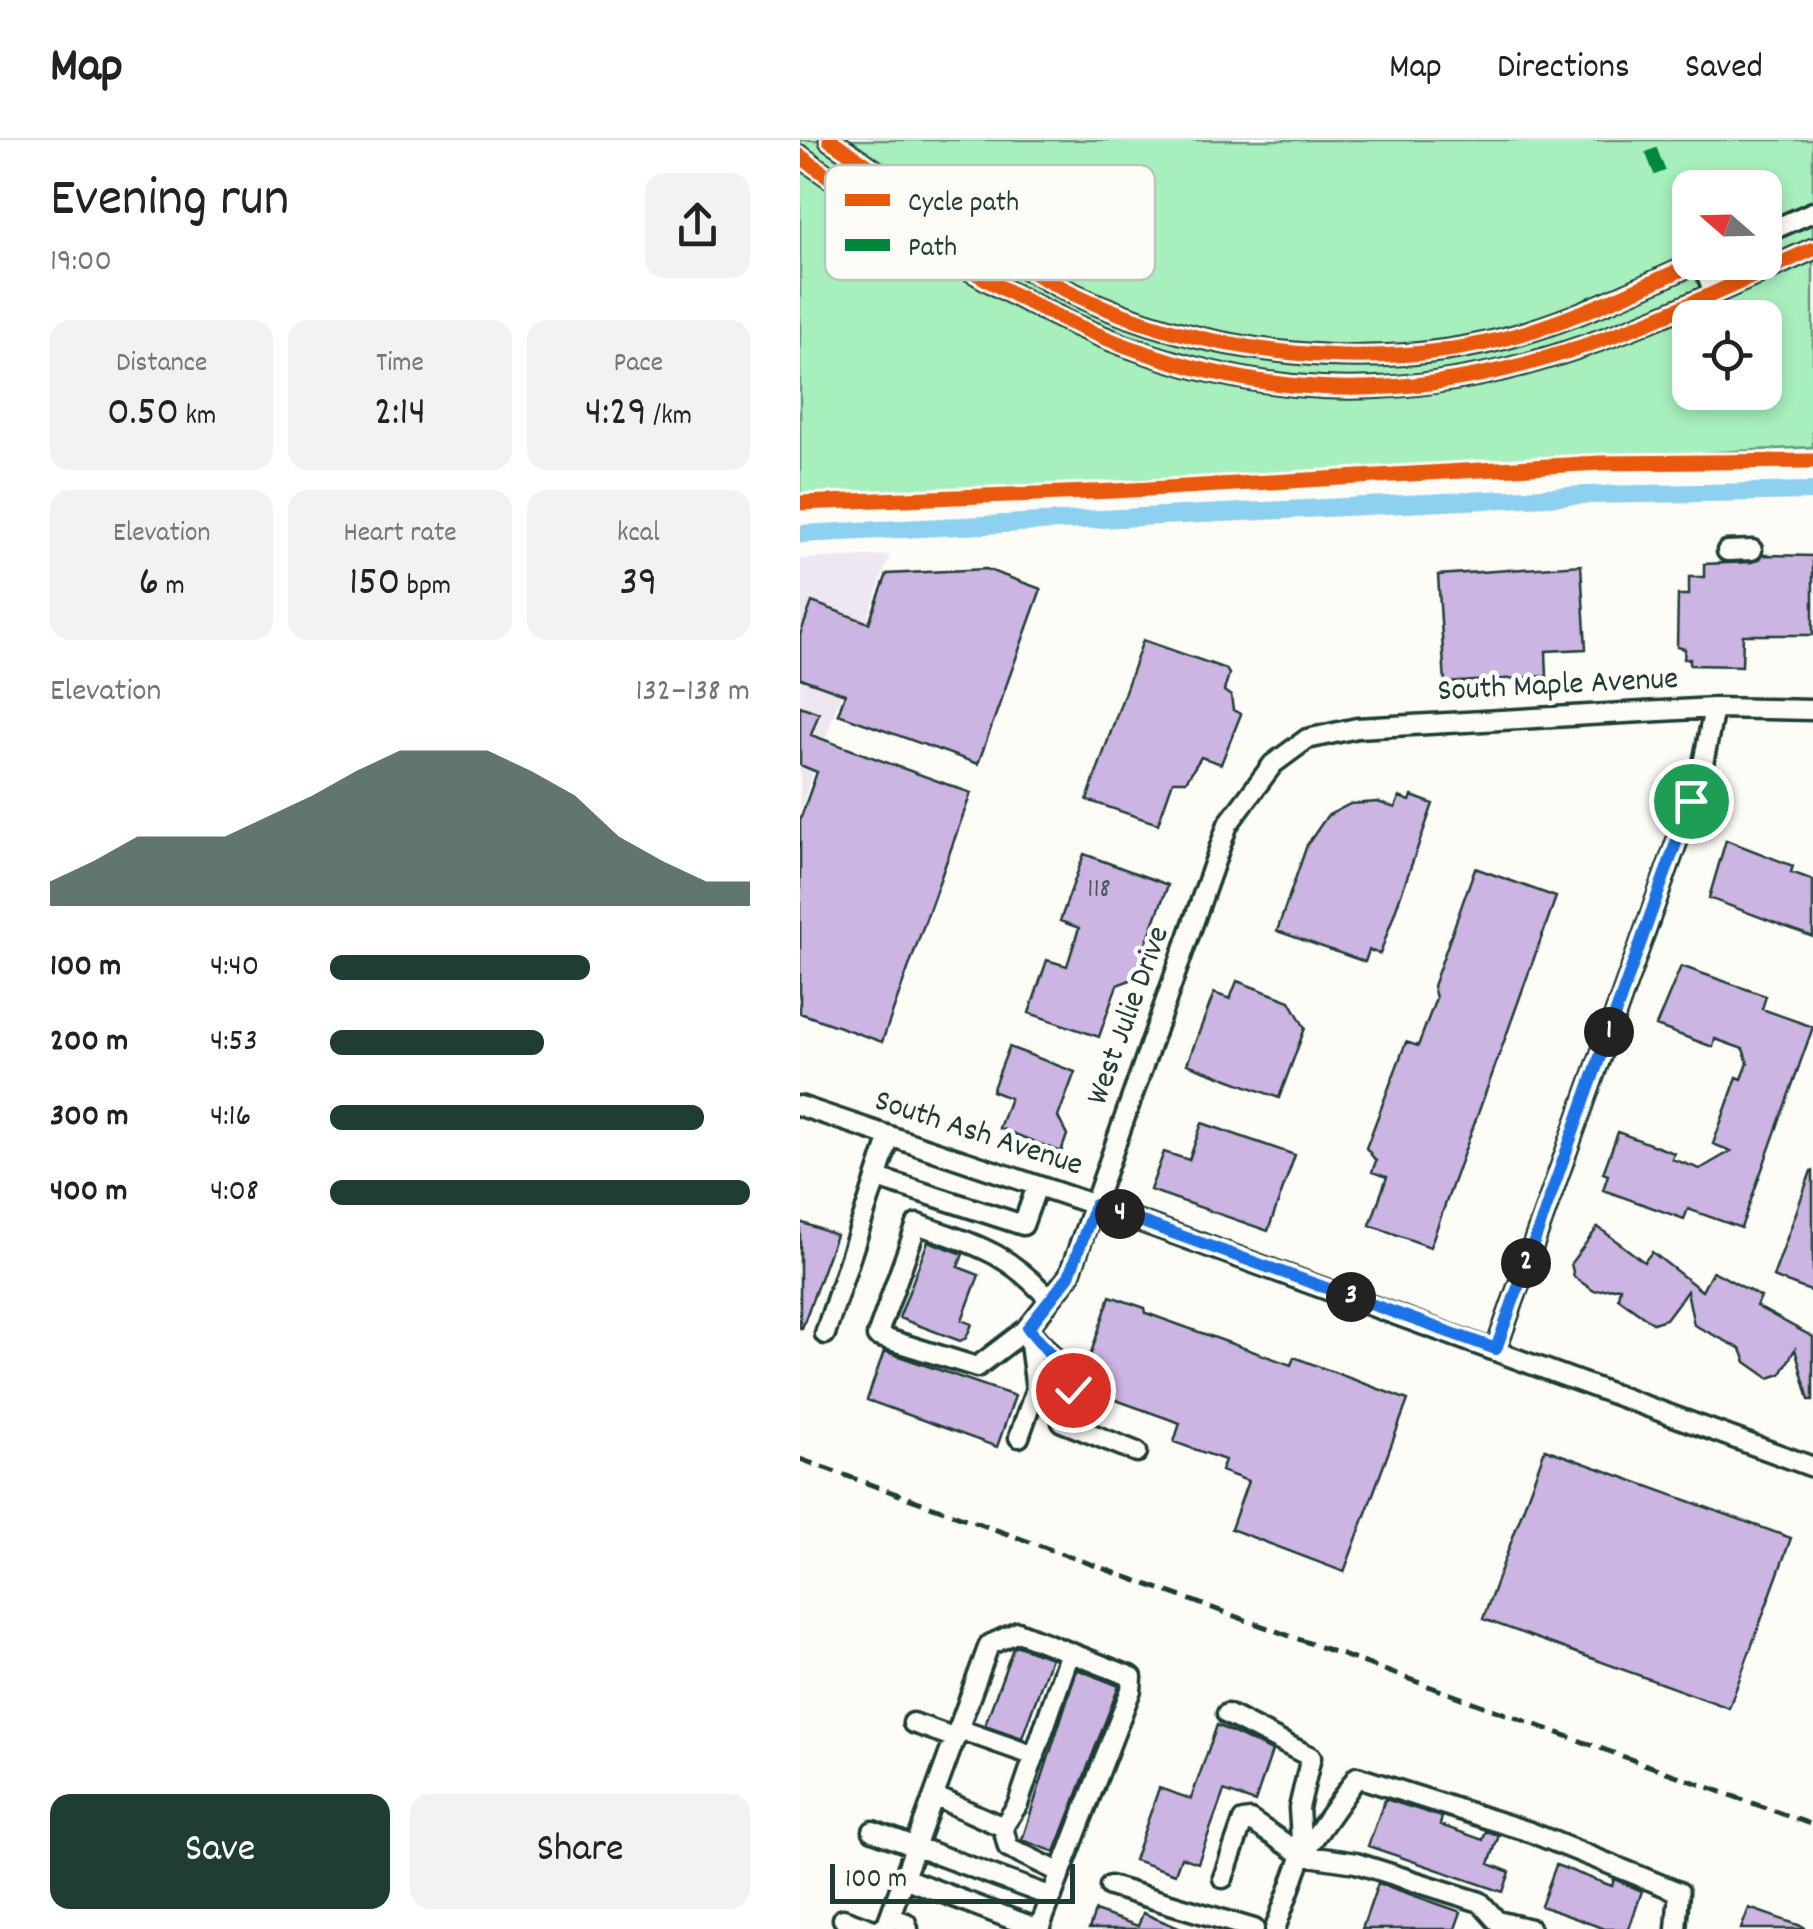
<!DOCTYPE html>
<meta charset="utf-8">
<style>
:root{--surface:#fff;--page:#f2f2f2;--text:#222;--muted:#767676;--line:#e0e0e0;--accent:#1f3d34}
body{margin:0;font-family:Dekko,sans-serif;background:var(--page);color:var(--text);height:100vh;display:flex;flex-direction:column;font-size:38px;white-space:nowrap}
*{box-sizing:border-box;margin:0}
p{font-size:32px;color:var(--muted)}
.icon{flex:none;width:55px;height:55px;fill:none;stroke:currentColor;stroke-width:2;stroke-linecap:round;stroke-linejoin:round}
.map{position:relative;flex:1;overflow:hidden}
.sheet{display:flex;flex-direction:column;background:var(--surface);width:800px}
.sheet>*{flex:none}
.needle{width:65px;rotate:290deg}
.fabs{position:absolute;left:872px;top:30px;display:grid;gap:20px}
.fabs a{display:grid;place-items:center;width:110px;height:110px;border-radius:20px;background:var(--surface);box-shadow:0 5px 15px #0003;font-size:50px}
.scale{position:absolute;left:30px;bottom:25px;width:245px;box-sizing:border-box;padding-left:10px;border:5px solid #1f3d34;border-top:0;font-size:28px;line-height:35px;white-space:nowrap;color:#1f3d34;-webkit-text-stroke:8px #fdfcf7;paint-order:stroke}
.pin{position:absolute;display:grid;place-items:center;width:85px;height:85px;color:#fff;margin:-42px;border:5px solid #fff;border-radius:50%;box-shadow:0 2px 10px #0007}
.km{position:absolute;width:50px;height:50px;margin:-25px;border-radius:50%;background:#222;color:#fff;font-size:28px;line-height:50px;text-align:center}
.round{display:grid;place-items:center;flex:none;width:105px;height:105px;border-radius:20px;background:var(--page)}
.headline{display:flex;align-items:center;justify-content:space-between;height:170px;padding:0 50px}
h1{font-size:55px;font-weight:600;line-height:75px}
.figures{display:grid;grid-template-columns:repeat(3,1fr);gap:15px;height:170px;padding:10px 50px}
.figures div{display:grid;align-content:center;border-radius:20px;background:var(--page);text-align:center}
.figures b{font-size:42px;font-weight:600}
.figures small{font-size:28px;font-weight:400}
.figures p{font-size:28px}
.chart{height:280px;padding:20px 50px}
.chart p{display:flex;justify-content:space-between}
.chart svg{width:100%;height:180px;margin-top:10px;fill:var(--accent);opacity:.7}
.cta{display:flex;gap:20px;margin-top:auto;padding:20px 50px}
.cta a{flex:1;height:115px;border-radius:20px;background:var(--accent);color:#fff;font-size:40px;font-weight:600;line-height:115px;text-align:center}
.cta a+a{background:var(--page);color:var(--text)}
ul{padding:0 50px;list-style:none;font-size:32px}
li{display:grid;grid-template-columns:160px 120px 1fr;align-items:center;height:75px}
li i{height:25px;border-radius:12px;background:var(--accent)}
header{display:flex;align-items:center;gap:60px;box-sizing:border-box;height:140px;padding:0 50px;background:var(--surface);border-bottom:2px solid var(--line)}
header strong{font-size:48px}
nav{display:flex;gap:55px;margin-inline-start:auto;font-size:35px}
main{display:flex;flex:1;min-height:0}
.map>svg:first-child{display:block}
.built{fill:#eee6f1}
.green{fill:#a7efbd;stroke:#639678;stroke-width:2.5;fill-rule:evenodd}
.lines{fill:none;stroke-linecap:round;stroke-linejoin:round}
.canal{stroke:#8ed0ef;stroke-width:18}
.building{fill:#ccb4e3;stroke:#1f3d34;stroke-width:2.5}
.minor-casing{stroke:#1f3d34;stroke-width:25}
.minor{stroke:#fdfcf7;stroke-width:18}
.rail{stroke:#1f3d34;stroke-width:5;stroke-dasharray:15 8;stroke-linecap:butt}
.quiet{stroke:#00873e;stroke-width:12;stroke-dasharray:25 12;stroke-linecap:butt}
.cycleway-casing{stroke:#fdfcf7;stroke-width:21}
.cycleway{stroke:#e8590c;stroke-width:15}
.route-casing{stroke:#fff;stroke-width:20}
.route{stroke:#1a73e8;stroke-width:12}
.labels{text-anchor:middle;dominant-baseline:central;stroke-width:9;stroke-linejoin:round;paint-order:stroke}
.number-label{font-size:28px;fill:#4a5b60}
.street-label{font-size:32px;fill:#1f3d34;stroke:#fdfcf7}
.key{fill:#fdfcf7;stroke:#bac3bc;stroke-width:2.5}
.key-label{font-size:28px;fill:#1f3d34}
</style>
<header>
<strong>Map</strong>
<nav><a>Map</a><a>Directions</a><a>Saved</a></nav>
</header>
<main>
<section class="sheet">
<div class="headline"><div><h1>Evening run</h1><p>19:00</p></div><a class="round"><svg class="icon" aria-label="share" viewBox="0 0 24 24"><path d="M12 15V3M7 8l5-5 5 5M5 13v7h14v-7"/></svg></a></div>
<div class="figures">
<div><p>Distance</p><b>0.50<small> km</small></b></div>
<div><p>Time</p><b>2:14</b></div>
<div><p>Pace</p><b>4:29<small> /km</small></b></div>
</div>
<div class="figures">
<div><p>Elevation</p><b>6<small> m</small></b></div>
<div><p>Heart rate</p><b>150<small> bpm</small></b></div>
<div><p>kcal</p><b>39</b></div>
</div>
<div class="chart"><p><span>Elevation</span>132–138 m</p>
<svg viewBox="0 0 160 44" preserveAspectRatio="none"><path d="M0 44V38L10 33L20 27L30 27L40 27L50 22L60 17L70 11L80 6L90 6L100 6L110 11L120 17L130 27L140 33L150 38L160 38V44z"/></svg>
</div>
<ul>
<li><b>100 m</b>4:40<i style="width:62%"></i></li>
<li><b>200 m</b>4:53<i style="width:51%"></i></li>
<li><b>300 m</b>4:16<i style="width:89%"></i></li>
<li><b>400 m</b>4:08<i style="width:100%"></i></li>
</ul>
<div class="cta"><a>Save</a><a>Share</a></div>
</section>
<div class="map">
<svg width="1013" height="1789" viewBox="0 0 1013 1789">
<rect width="100%" height="100%" fill="#fdfcf7"/>
<filter id="ink" filterUnits="userSpaceOnUse"><feTurbulence type="fractalNoise" baseFrequency=".01" numOctaves="2"/><feDisplacementMap in="SourceGraphic" scale="20" xChannelSelector="R" yChannelSelector="G"/><feConvolveMatrix kernelMatrix="1 2 1 2 8 2 1 2 1" color-interpolation-filters="sRGB"/></filter>
<g filter="url(#ink)">
<path class="built" d="M 90,415 L 0,670 L 0,419 Z"/>
<path class="green" d="M 0,0 L 1013,0 L 1013,307 L 0,360 ZM 890,48 L 965,48 L 965,122 L 890,122 ZM 890,178 L 965,178 L 965,252 L 890,252 Z"/>
<g class="lines">
<path class="canal" d="M 0,394 L 786,355 L 1013,351"/>
</g>
<path class="building" d="M 963,415 L 1013,416 L 1013,495 L 943,495 L 942,526 L 890,525 L 890,519 L 884,519 L 885,509 L 877,507 L 878,455 L 889,455 L 889,437 L 904,437 L 904,424 L 952,422 Z
M 781,425 L 786,509 L 746,511 L 747,536 L 645,543 L 638,435 Z
M 186,429 L 241,449 L 178,624 L 38,574 L 45,554 L 0,538 L 0,495 L 12,462 L 69,483 L 87,434 Z
M 343,500 L 426,529 L 429,534 L 424,551 L 431,556 L 433,570 L 441,574 L 421,624 L 401,617 L 386,641 L 373,641 L 358,684 L 287,660 Z
M 0,566 L 19,573 L 11,595 L 171,653 L 82,902 L 0,873 L 0,680 L 17,632 L 0,625 Z
M 612,656 L 633,664 L 580,814 L 569,810 L 565,822 L 477,791 L 507,705 L 527,676 L 550,664 L 578,662 L 595,668 L 599,657 L 610,661 Z
M 926,700 L 993,726 L 991,732 L 1013,740 L 1013,797 L 909,758 Z
M 284,714 L 368,745 L 333,839 L 317,845 L 299,897 L 229,873 L 247,820 L 267,826 L 279,788 L 260,781 Z
M 675,728 L 756,757 L 630,1107 L 570,1085 L 587,1037 L 572,1032 L 576,1021 L 566,1008 L 606,902 L 618,906 L 636,858 L 633,846 Z
M 881,826 L 966,856 L 962,869 L 1013,887 L 941,1088 L 888,1069 L 884,1079 L 803,1050 L 808,1035 L 803,1033 L 818,992 L 874,1013 L 872,1019 L 900,1029 L 931,1011 L 913,1004 L 937,937 L 942,939 L 948,923 L 943,909 L 915,899 L 913,907 L 856,886 Z
M 437,841 L 490,861 L 505,888 L 479,958 L 387,924 L 414,853 L 430,859 Z
M 209,907 L 275,932 L 258,977 L 267,995 L 261,1012 L 199,988 L 210,958 L 192,951 Z
M 402,983 L 495,1015 L 468,1091 L 350,1050 L 364,1012 L 389,1020 Z
M 1011,1031 L 1013,1031 L 1013,1152 L 973,1137 Z
M 0,1082 L 36,1095 L 2,1188 L 0,1188 Z
M 798,1087 L 844,1122 L 852,1112 L 902,1151 L 913,1131 L 961,1157 L 956,1166 L 1013,1197 L 1013,1260 L 1009,1260 L 995,1209 L 981,1234 L 969,1238 L 946,1222 L 941,1209 L 894,1185 L 887,1151 L 866,1179 L 853,1183 L 818,1158 L 820,1147 L 794,1151 L 774,1137 L 771,1123 Z
M 128,1101 L 163,1114 L 158,1127 L 179,1135 L 162,1180 L 172,1184 L 166,1198 L 160,1201 L 99,1178 Z
M 310,1156 L 345,1168 L 346,1173 L 491,1225 L 494,1217 L 608,1260 L 544,1432 L 431,1389 L 448,1341 L 421,1331 L 425,1320 L 374,1302 L 380,1283 L 285,1249 L 282,1240 Z
M 84,1211 L 215,1256 L 197,1307 L 67,1260 Z
M 745,1309 L 991,1398 L 929,1568 L 683,1479 Z
M 218,1506 L 251,1518 L 222,1598 L 185,1585 L 213,1508 Z
M 277,1529 L 319,1546 L 255,1712 L 222,1700 Z
M 417,1585 L 472,1611 L 455,1662 L 424,1651 L 398,1723 L 381,1717 L 375,1734 L 334,1720 L 359,1648 L 391,1659 Z
M 585,1659 L 642,1677 L 640,1685 L 683,1700 L 686,1691 L 699,1695 L 689,1724 L 710,1732 L 703,1752 L 568,1706 Z
M 756,1725 L 812,1746 L 814,1739 L 842,1751 L 829,1789 L 805,1789 L 741,1766 Z
M 578,1743 L 661,1772 L 655,1789 L 562,1789 Z
M 949,1768 L 1004,1787 L 1004,1789 L 941,1789 Z
M 295,1771 L 338,1786 L 343,1773 L 381,1789 L 289,1789 Z"/>
<g class="lines">
<g class="minor-casing">
<path id="minor" d="M 30,0 C 109,53 188,112 274,154 C 405,217 581,235 721,194 C 781,176 840,148 898,122
M 0,16 C 226,180 437,302 726,224 C 825,197 919,151 1013,109
M 965,93 L 1013,72
M 902,122 L 914,153
M 927,411 L 952,410
M 0,966 L 295,1065 L 1013,1327
M 78,1038 L 223,1085 L 237,1046
M 250,1160 C 206,1111 176,1105 117,1084 L 77,1196 L 177,1227 L 228,1188 L 269,1136 L 428,684 L 473,624 L 507,599 L 557,588 L 914,568 L 1013,570
M 228,1188 L 263,1228 L 273,1250 L 262,1282 L 337,1312
M 25,1194 L 89,999
M 696,1209 L 901,634 L 914,568
M 219,1297 L 236,1249 L 228,1189
M 427,1574 L 511,1617 L 499,1668 L 502,1715
M 113,1583 L 156,1598
M 158,1589 L 235,1616
M 134,1656 L 203,1687 L 208,1707 L 261,1733
M 203,1687 L 218,1664 L 270,1512
M 73,1691 L 252,1757
M 104,1738 L 238,1789
M 423,1738 L 443,1681 L 450,1680 L 502,1715 L 556,1723 L 680,1762 L 697,1781 L 730,1789
M 310,1746 L 454,1789
M 90,1777 L 106,1783 L 108,1789
M 43,1779 L 71,1789
M 80,1789 L 87,1784 L 189,1505 L 218,1492 L 332,1537 L 331,1550 L 239,1789
M 475,1789 L 502,1715 L 557,1637 L 730,1692 L 879,1752 L 876,1789"/>
</g>
<use href="#minor" class="minor"/>
<path class="rail" d="M 0,1319 L 1013,1685"/>
<path class="quiet" d="M 851,10 L 860,33"/>
<g class="cycleway-casing">
<path id="cycleway" d="M 30,0 C 109,53 188,112 274,154 C 405,217 581,235 721,194 C 781,176 840,148 898,122
M 0,16 C 226,180 437,302 726,224 C 825,197 919,151 1013,109
M 0,363 L 315,351 L 801,323 L 1013,321"/>
</g>
<use href="#cycleway" class="cycleway"/>
</g>
</g>
<g class="lines" filter="url(#ink)">
<g class="route-casing">
<path id="route" d="M 273,1250 L 262,1228 L 228,1188 L 269,1136 L 295,1065 L 696,1209 L 891,661"/>
</g>
<use href="#route" class="route"/>
</g>
<g class="labels">
<g class="number-label">
<text x="299" y="751">118</text>
</g>
<g class="street-label">
<text transform="translate(758 547) rotate(-3)">South Maple Avenue</text>
<text transform="translate(330 876) rotate(-70)">West Julie Drive</text>
<text transform="translate(178 995) rotate(18)">South Ash Avenue</text>
</g>
</g>
<rect x="25" y="25" width="330" height="115" rx="15" class="key"/>
<rect x="45" y="54" width="45" height="12" fill="#e8590c"/>
<rect x="45" y="99" width="45" height="12" fill="#00873e"/>
<g class="key-label">
<text x="108" y="70">Cycle path</text>
<text x="108" y="115">Path</text>
</g>
</svg>
<div class="fabs">
<a><svg class="needle" viewBox="-14 -14 28 28"><path d="M0-13l5 13h-10z" fill="#e53935"/><path d="M0 13l5-13h-10z" fill="#767676"/></svg></a>
<a><svg class="icon" aria-label="locate" viewBox="0 0 24 24"><circle cx="12" cy="12" r="6"/><path d="M12 2v4M12 18v4M2 12h4M18 12h4"/></svg></a>
</div>
<div class="scale">100 m</div>
<div class="pin" style="left:891px;top:661px;background:#1e9e55"><svg class="icon" aria-label="arrive" viewBox="0 0 24 24"><path d="M6 21V4h12l-3 4 3 4H6"/></svg></div>
<div class="pin" style="left:273px;top:1250px;background:#d93025"><svg class="icon" aria-label="check" viewBox="0 0 24 24"><path d="M5 12l5 5 9-10"/></svg></div>
<b class="km" style="left:809px;top:892px">1</b>
<b class="km" style="left:726px;top:1123px">2</b>
<b class="km" style="left:551px;top:1157px">3</b>
<b class="km" style="left:320px;top:1074px">4</b>
</div>
</main>
